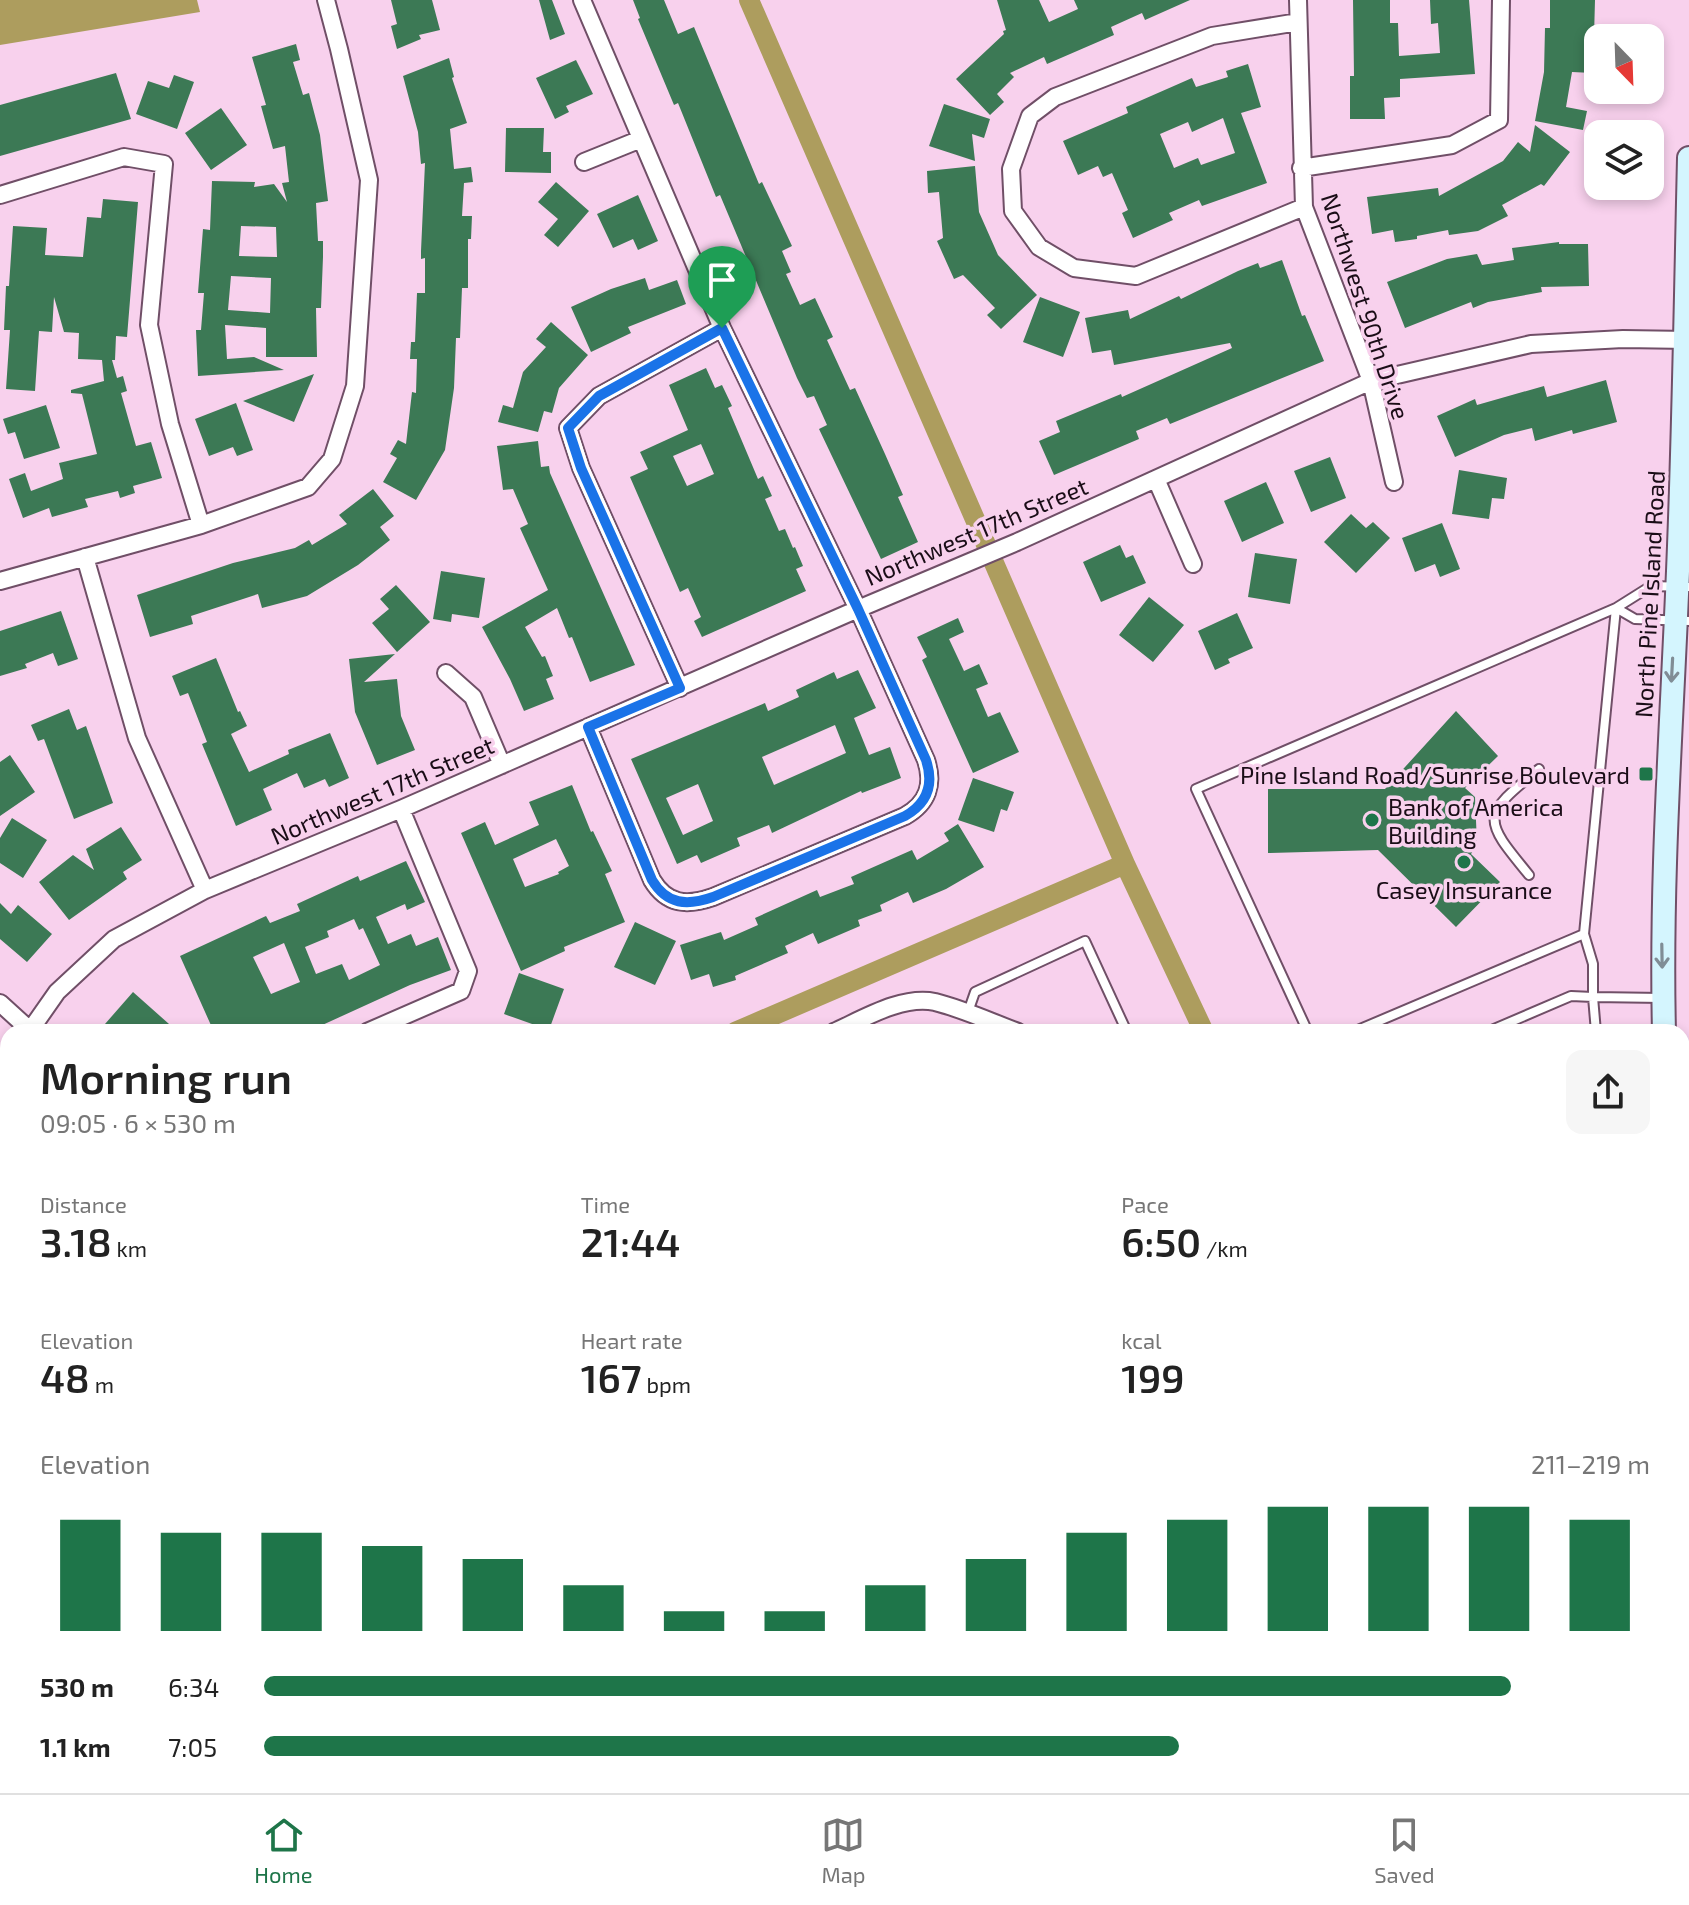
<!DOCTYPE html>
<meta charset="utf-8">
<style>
:root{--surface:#fff;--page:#f6f6f6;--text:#222;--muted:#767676;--line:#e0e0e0;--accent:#1e7549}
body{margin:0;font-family:"Exo 2",sans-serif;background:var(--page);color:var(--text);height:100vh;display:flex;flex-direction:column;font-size:30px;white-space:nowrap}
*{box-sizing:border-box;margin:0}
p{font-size:26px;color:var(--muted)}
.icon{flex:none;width:44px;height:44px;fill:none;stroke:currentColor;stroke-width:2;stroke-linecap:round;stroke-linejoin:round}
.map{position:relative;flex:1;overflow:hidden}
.side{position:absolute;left:0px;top:1024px;width:1690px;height:770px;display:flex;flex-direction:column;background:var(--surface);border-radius:24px 24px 0 0;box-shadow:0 4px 12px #0003}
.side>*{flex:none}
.needle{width:52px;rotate:157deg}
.buttons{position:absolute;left:1584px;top:24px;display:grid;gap:16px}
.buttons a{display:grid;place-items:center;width:80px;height:80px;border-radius:16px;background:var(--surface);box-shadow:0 4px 12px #0003;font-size:40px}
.pin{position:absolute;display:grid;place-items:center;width:68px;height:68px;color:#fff;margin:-82px -34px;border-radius:50% 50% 50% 0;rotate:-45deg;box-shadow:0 0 8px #0007}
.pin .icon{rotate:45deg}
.round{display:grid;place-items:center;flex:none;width:84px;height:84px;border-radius:16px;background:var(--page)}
.summary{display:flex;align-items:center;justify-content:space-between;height:136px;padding:0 40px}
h1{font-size:44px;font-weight:600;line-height:60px}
.figures{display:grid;grid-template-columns:repeat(3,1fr);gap:12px;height:136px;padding:8px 40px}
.figures div{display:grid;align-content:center}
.figures b{font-size:40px;font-weight:600}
.figures small{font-size:22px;font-weight:400}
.figures p{font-size:22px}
.chart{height:224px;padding:16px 40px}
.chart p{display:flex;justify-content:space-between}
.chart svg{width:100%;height:144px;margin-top:8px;stroke:var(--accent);stroke-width:6}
ul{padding:0 40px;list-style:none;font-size:26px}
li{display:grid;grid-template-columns:128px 96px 1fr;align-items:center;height:60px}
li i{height:20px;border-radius:10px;background:var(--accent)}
.tab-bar{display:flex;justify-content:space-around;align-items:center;height:112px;border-top:2px solid var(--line);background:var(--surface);font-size:22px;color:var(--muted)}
.tab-bar a{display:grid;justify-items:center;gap:4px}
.tab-bar .current{color:var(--accent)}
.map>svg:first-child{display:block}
.green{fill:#fdc0af}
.water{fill:#ad9d5e}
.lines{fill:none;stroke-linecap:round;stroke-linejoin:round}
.canal{stroke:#ad9d5e;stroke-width:20}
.building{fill:#3c7955;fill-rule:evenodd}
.lane-casing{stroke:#704f67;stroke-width:12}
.street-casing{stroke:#704f67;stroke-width:20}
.secondary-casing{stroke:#704f67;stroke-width:26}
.highway-casing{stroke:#5195ab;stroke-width:34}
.path{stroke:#ab8da3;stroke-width:4;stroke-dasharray:8 4;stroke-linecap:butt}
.lane{stroke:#fff;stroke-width:8}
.street{stroke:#fff;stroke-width:16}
.secondary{stroke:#d4f5fe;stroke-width:22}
.highway{stroke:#6edefa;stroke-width:30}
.oneway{stroke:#808d96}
.route-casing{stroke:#fff;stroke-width:16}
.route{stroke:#1a73e8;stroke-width:10}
.poi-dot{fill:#1e7549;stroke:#f8d1ed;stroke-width:3}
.labels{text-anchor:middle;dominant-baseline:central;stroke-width:7;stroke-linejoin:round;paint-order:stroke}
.street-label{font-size:24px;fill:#1a0d17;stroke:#f8d1ed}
.poi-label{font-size:24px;fill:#1a0d17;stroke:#f8d1ed;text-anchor:end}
</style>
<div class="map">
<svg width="1689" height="1793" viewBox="0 0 1689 1793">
<rect width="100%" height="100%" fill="#f8d1ed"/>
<path class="green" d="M 8,1375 L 8,1786 L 188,1786 L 185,1792 L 0,1793 L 0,1379 Z"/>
<path class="water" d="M 0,0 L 197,0 L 200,12 L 0,45 Z"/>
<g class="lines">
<path class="canal" d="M 749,0 L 1125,864 L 1204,1032
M 735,1032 L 1125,864
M 1544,1786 L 1548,1793"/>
</g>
<path class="building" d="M 391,0 L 432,0 L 440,30 L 419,35 L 421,39 L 397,49 L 391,26 L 397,24 Z
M 539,0 L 552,0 L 565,34 L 550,40 Z
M 633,0 L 664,0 L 678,34 L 694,27 L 759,184 L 762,182 L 792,246 L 782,251 L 791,272 L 786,274 L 800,305 L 815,298 L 833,337 L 827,340 L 850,390 L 855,388 L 885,454 L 903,495 L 898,497 L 918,542 L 881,559 L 819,429 L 827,425 L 814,396 L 807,398 L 797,378 L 720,195 L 716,197 L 678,103 L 674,105 L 638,19 L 640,18 Z
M 997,0 L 1039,0 L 1049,22 L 1078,9 L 1074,0 L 1190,0 L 1145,20 L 1142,13 L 1111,27 L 1114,35 L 1047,64 L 1044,57 L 1010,73 L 1014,77 L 997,94 L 1004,102 L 990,115 L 956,79 L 1004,34 L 1003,31 L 1006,30 Z
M 1353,0 L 1390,0 L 1390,23 L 1398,23 L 1399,56 L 1440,53 L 1438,23 L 1431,24 L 1430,0 L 1469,0 L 1475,74 L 1400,79 L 1400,97 L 1384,98 L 1385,119 L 1350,119 L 1350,76 L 1354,76 Z
M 1550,0 L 1595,0 L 1593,73 L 1572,72 L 1566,107 L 1587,111 L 1583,130 L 1535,121 L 1544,72 L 1545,28 L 1550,28 Z
M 296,44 L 300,60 L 293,62 L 303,95 L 309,93 L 320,135 L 328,201 L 316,203 L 318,241 L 323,241 L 323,257 L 321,308 L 316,308 L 317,357 L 266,357 L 266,328 L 225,325 L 227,359 L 254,357 L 284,370 L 198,376 L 196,330 L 201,330 L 204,293 L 198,293 L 203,229 L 210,230 L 212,181 L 255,182 L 254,187 L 274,184 L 287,202 L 282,183 L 289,182 L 285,146 L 273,149 L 261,106 L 266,105 L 252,57 ZM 241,226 L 276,227 L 277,257 L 239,256 ZM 231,276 L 271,278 L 270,313 L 228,310 Z
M 449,58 L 454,77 L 452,78 L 467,123 L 450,129 L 454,169 L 471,167 L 473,182 L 464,183 L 462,216 L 472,216 L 471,239 L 468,239 L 468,288 L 462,288 L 460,338 L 456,338 L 454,388 L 445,450 L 416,500 L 383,482 L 397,458 L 390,454 L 398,440 L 406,444 L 412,392 L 416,393 L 417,359 L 410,359 L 411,342 L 415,342 L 417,293 L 425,293 L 425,258 L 421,259 L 421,251 L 425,163 L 421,164 L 418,132 L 403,76 Z
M 576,60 L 593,94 L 566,106 L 569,112 L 555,119 L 536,78 Z
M 1248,64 L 1261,107 L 1241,113 L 1267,183 L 1202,206 L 1199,200 L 1169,213 L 1173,220 L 1133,238 L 1122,213 L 1128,210 L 1112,173 L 1103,177 L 1098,166 L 1078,175 L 1063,141 L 1128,113 L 1126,107 L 1192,78 L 1196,87 L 1228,77 L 1226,71 ZM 1223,118 L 1235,153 L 1201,165 L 1198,158 L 1174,168 L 1160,134 L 1188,122 L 1192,132 Z
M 116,73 L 131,119 L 0,156 L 0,105 Z
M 174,75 L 194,82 L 177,129 L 136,114 L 148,81 L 169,88 Z
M 944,104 L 990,119 L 984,138 L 972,134 L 975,161 L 929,146 Z
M 221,108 L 247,145 L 211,170 L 185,133 Z
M 1535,125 L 1570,152 L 1544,186 L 1541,184 L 1502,205 L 1508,216 L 1478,231 L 1449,235 L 1448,230 L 1417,236 L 1417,239 L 1395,242 L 1393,230 L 1372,234 L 1367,197 L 1438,188 L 1439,196 L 1503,161 L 1518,142 L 1530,152 Z
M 506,128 L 544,128 L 543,152 L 551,152 L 551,173 L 505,172 Z
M 975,166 L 979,212 L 998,255 L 1037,295 L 1001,329 L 987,315 L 995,308 L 963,275 L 954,279 L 937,241 L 943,238 L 939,192 L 928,193 L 927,171 Z
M 556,182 L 589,211 L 558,247 L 544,235 L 558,219 L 538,202 Z
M 638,195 L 658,241 L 638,250 L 633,239 L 613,248 L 597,214 Z
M 103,199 L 138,202 L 127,337 L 116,336 L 115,360 L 112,360 L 117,378 L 123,376 L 127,391 L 121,393 L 136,446 L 151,442 L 162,478 L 133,486 L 135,493 L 120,498 L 118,491 L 85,499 L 88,507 L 52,517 L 49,508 L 23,518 L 9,479 L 25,473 L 31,491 L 63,479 L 59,463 L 97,454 L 82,394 L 71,393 L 71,390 L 104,381 L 102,360 L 78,359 L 79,333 L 64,332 L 54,297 L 52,332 L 39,331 L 35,391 L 6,389 L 10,330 L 4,330 L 6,286 L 9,286 L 13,226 L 47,228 L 45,255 L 83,257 L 87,217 L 101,218 Z
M 1559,242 L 1559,244 L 1588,244 L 1589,286 L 1541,287 L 1542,292 L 1488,302 L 1473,308 L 1471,302 L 1405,328 L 1387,282 L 1447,259 L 1477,254 L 1482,265 L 1514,260 L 1512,248 Z
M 1282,260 L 1302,316 L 1305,315 L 1324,361 L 1170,424 L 1167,418 L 1136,431 L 1139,439 L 1054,475 L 1039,441 L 1060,432 L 1056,421 L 1121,394 L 1122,397 L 1232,348 L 1230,343 L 1114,365 L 1111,350 L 1092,353 L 1085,318 L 1128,310 L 1130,319 L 1179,296 L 1181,299 L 1238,271 L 1258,263 L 1260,268 Z
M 645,278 L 649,290 L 677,280 L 686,304 L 628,327 L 631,333 L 591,352 L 571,307 L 611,289 Z
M 1040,297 L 1080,312 L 1063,357 L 1023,342 Z
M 551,322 L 588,355 L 559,388 L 552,413 L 544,411 L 538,432 L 498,422 L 503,405 L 513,408 L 523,372 L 546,347 L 536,339 Z
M 706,368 L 715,388 L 722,385 L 732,406 L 728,408 L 758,479 L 763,476 L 772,496 L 765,499 L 779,531 L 785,529 L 793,548 L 795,547 L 803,566 L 796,569 L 806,591 L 702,637 L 694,621 L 701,617 L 688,588 L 680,592 L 630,477 L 648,469 L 640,452 L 688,430 L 669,385 ZM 701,444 L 714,474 L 687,486 L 673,456 Z
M 314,374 L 294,422 L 243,401 Z
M 1606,380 L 1617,422 L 1573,434 L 1572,430 L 1535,441 L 1532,428 L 1504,435 L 1455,457 L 1437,416 L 1475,399 L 1477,405 L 1544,386 L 1547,397 Z
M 236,403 L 253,450 L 237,456 L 233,447 L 209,456 L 195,419 Z
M 46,405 L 60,448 L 24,459 L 15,432 L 8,434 L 3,419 Z
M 538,441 L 541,467 L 549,466 L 550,473 L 635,665 L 590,682 L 572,637 L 569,638 L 557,608 L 525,627 L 542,657 L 545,656 L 553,676 L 546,679 L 554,699 L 524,711 L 510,679 L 482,627 L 548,590 L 520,528 L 528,524 L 513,489 L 503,490 L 497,446 Z
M 1330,457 L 1346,498 L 1311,512 L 1294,471 Z
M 1459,470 L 1507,478 L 1504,499 L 1492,498 L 1489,519 L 1452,514 Z
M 1266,482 L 1284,523 L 1242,542 L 1224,501 Z
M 373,489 L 394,516 L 380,527 L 390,540 L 358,565 L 307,596 L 262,608 L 258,594 L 191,616 L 193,624 L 150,637 L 137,595 L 233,563 L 295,548 L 309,540 L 312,545 L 347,524 L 339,515 Z
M 1351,514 L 1366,528 L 1373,522 L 1390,538 L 1356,573 L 1324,542 Z
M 1442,523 L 1460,569 L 1440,577 L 1435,564 L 1415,572 L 1402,538 Z
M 1120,545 L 1126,558 L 1133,555 L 1146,583 L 1101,602 L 1083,562 Z
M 1255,553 L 1297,559 L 1290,604 L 1248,597 Z
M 441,571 L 485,578 L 479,618 L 452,614 L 451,622 L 433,619 Z
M 396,585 L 430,622 L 397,652 L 372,623 L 389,609 L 380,599 Z
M 1149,597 L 1184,625 L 1153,662 L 1119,635 Z
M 61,611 L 78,659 L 58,666 L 53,653 L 25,664 L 27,668 L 0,676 L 0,631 Z
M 1237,613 L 1253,648 L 1228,659 L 1230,663 L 1215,670 L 1198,631 Z
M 958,618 L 964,632 L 949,639 L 964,671 L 979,664 L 988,684 L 976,689 L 988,717 L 1000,712 L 1019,752 L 973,773 L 922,660 L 927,657 L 917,637 Z
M 395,654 L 364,682 L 397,679 L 401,716 L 415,750 L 377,765 L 355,712 L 349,659 Z
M 216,658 L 238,712 L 240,711 L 247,726 L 231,734 L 249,772 L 289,754 L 288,750 L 330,733 L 349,778 L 329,787 L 325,779 L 304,788 L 297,773 L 263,789 L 272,810 L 236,826 L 202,744 L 207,742 L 188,693 L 180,696 L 172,676 Z
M 858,670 L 876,708 L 854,718 L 869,755 L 890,747 L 901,778 L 862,793 L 861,791 L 772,833 L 769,825 L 737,838 L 740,846 L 701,863 L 697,855 L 677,864 L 631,759 L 765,703 L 768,711 L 799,697 L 796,690 L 834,672 L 837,679 ZM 835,725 L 846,753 L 774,785 L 762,757 ZM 698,784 L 713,821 L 683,835 L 666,798 Z
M 69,709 L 77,730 L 86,726 L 113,803 L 74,819 L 44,739 L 38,741 L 31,725 Z
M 1456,711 L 1498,756 L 1465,788 L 1475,797 L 1477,844 L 1471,854 L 1500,882 L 1456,927 L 1378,850 L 1268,853 L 1268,789 L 1385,789 Z
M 10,755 L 35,792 L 0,816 L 0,762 Z
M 973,778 L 1014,792 L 1007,811 L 1001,809 L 994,832 L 958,820 Z
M 572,785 L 591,832 L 593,831 L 612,871 L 605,874 L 625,922 L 564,947 L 565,951 L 521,971 L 461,833 L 485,822 L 495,845 L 539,825 L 529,802 ZM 556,839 L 569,866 L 558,872 L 559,874 L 525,887 L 513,859 Z
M 12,818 L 47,840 L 23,878 L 0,863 L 0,838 Z
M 958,824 L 984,867 L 946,889 L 913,903 L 908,892 L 880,905 L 882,911 L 858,920 L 860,926 L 818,944 L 813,933 L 785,946 L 788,953 L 735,976 L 736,980 L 713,987 L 709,974 L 691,980 L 680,945 L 721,932 L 724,940 L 758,925 L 755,918 L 817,890 L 820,897 L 854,884 L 851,877 L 912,850 L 917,860 L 949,841 L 944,833 Z
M 121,827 L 142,860 L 123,872 L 127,879 L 69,920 L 39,882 L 73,855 L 94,870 L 86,849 Z
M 406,861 L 425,902 L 407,910 L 405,904 L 376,917 L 388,944 L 411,934 L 416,946 L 438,937 L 451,970 L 410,985 L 307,1032 L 214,1032 L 180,956 L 266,916 L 270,923 L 300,911 L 297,904 L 358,876 L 360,881 ZM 354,919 L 359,930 L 363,928 L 380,965 L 349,980 L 342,964 L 316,974 L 305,947 L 329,937 L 327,931 ZM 284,943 L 300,982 L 271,994 L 253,957 Z
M 0,903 L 11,914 L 18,905 L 52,934 L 27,962 L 0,939 Z
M 635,922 L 676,941 L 655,985 L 614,967 Z
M 519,973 L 564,989 L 549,1030 L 504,1014 Z
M 133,992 L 178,1032 L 98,1032 Z"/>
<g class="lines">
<g class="lane-casing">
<path id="lane" d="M 1689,587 L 1651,586 L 1616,608 L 1635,619 L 1689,621
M 1529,875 C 1482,818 1481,816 1539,769
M 1584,934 L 1593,964 L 1593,997 L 1663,998
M 968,1012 L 975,992 L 1085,941 L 1127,1032
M 1308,1032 L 1196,789 L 1616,608 L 1584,934 L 1353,1032
M 1487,1032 L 1571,996 L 1593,997 L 1596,1032
M 1682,1447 L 1689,1446
M 1682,1532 L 1689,1531
M 1682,1627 L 1689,1660
M 1682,1679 L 1689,1676
M 113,1786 L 117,1793
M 390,1786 L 393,1793
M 952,1786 L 959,1793
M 996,1786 L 1003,1793
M 1469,1786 L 1472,1793
M 41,1793 L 58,1786
M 681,1793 L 697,1786
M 1211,1793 L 1219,1786"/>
</g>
<g class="street-casing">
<path id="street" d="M 582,0 L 722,328 L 858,609 L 926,760 C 934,784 928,803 905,816 L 713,897 C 687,906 667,905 652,880 L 588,727
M 1298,0 L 1304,207 L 1371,381 L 1394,482
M 1298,22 L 1212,36 L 1055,97 L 1030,116 L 1011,169 L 1013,211 L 1039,247 L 1074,268 L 1136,276 L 1304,207
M 584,162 L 641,139
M 1301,168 L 1452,145 L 1499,120 L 1501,0
M 0,195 L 124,157 L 164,164 L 149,325 L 170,424 L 201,525
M 1156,479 L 1193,564
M 85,557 L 137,738 L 205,890
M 0,581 L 201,525 L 308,487 L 332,459 L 355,386 L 369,180 L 339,49 L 326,0
M 446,673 L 473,697 L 502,765
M 680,688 L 581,468 L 568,428 L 599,396 L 722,328
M 0,1003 L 32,1032
M 29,1032 L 57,992 L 114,939 L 205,890 L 401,809 L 858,609 L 1017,542 L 1371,381 L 1531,344 L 1623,339 L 1689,340
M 367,1032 L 461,991 L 468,971 L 401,809
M 834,1032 C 863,1019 902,995 935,1002 C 963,1009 991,1022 1018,1032
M 0,1065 L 8,1056
M 0,1260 L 8,1266
M 238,1786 L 256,1789 L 262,1786
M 435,1786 L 438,1793
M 219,1793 L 236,1786
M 781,1793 L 783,1786"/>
</g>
<g class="secondary-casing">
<path id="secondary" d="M 1664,1032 C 1660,869 1673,709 1679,546 C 1684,417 1686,287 1689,158
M 1682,1303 L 1689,1349"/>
</g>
<g class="highway-casing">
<path id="highway" d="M 1682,1177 L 1689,1174
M 1682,1249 L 1689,1246
M 856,1793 L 862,1786
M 929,1793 L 935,1786"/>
</g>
<path class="path" d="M 1682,1132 L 1689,1128
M 0,1409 L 8,1406
M 1685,1459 L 1689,1484
M 0,1649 L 8,1656
M 0,1777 L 8,1773
M 167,1793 L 180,1786
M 819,1793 L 826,1786"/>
<use href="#lane" class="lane"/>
<use href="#street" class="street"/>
<use href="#secondary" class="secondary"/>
<use href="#highway" class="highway"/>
</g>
<defs><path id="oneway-shaft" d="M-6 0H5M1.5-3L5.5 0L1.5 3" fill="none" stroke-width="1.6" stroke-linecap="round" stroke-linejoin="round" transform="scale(2)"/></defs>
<g class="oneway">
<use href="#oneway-shaft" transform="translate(1672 670) rotate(93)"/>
<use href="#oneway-shaft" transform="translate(1662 956) rotate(89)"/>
</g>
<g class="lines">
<g class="route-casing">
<path id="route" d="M 722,328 L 858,609 L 926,760 C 934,784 928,803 905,816 L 713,897 C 687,906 667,905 652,880 L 588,727 L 680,688 L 581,468 L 568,428 L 599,396 Z"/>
</g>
<use href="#route" class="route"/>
</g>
<g class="poi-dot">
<rect x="1638" y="766" width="16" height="16" rx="4"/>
<circle cx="1372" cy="820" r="8"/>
<circle cx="1464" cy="862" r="8"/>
</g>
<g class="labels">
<g class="street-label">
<text transform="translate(1366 306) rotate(72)">Northwest 90th Drive</text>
<text transform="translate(976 531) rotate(-23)">Northwest 17th Street</text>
<text transform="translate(1649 594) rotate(-87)">North Pine Island Road</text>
<text transform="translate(382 790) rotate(-23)">Northwest 17th Street</text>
</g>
<g class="poi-label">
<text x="1630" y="774">Pine Island Road/Sunrise Boulevard</text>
<text x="1388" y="806" text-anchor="start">Bank of America<tspan x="1388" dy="28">Building</tspan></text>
<text x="1464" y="889" text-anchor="middle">Casey Insurance</text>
</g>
</g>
</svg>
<div class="buttons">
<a><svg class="needle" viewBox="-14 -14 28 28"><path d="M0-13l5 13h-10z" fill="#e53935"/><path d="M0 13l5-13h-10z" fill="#767676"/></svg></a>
<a><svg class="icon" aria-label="layers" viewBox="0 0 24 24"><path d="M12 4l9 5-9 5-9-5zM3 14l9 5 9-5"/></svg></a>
</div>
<div class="pin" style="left:722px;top:328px;background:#1e9e55"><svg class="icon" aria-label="arrive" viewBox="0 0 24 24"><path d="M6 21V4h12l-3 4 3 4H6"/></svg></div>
<section class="side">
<div class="summary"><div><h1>Morning run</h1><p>09:05 · 6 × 530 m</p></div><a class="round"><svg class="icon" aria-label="share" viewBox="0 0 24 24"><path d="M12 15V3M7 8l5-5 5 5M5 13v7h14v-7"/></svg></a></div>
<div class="figures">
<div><p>Distance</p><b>3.18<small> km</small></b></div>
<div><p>Time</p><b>21:44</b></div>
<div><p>Pace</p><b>6:50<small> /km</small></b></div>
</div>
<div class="figures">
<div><p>Elevation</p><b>48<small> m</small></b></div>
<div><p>Heart rate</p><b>167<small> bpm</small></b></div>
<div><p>kcal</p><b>199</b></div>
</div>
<div class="chart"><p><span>Elevation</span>211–219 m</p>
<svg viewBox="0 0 160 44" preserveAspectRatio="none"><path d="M5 44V10M15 44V14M25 44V14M35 44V18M45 44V22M55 44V30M65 44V38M75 44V38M85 44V30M95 44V22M105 44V14M115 44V10M125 44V6M135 44V6M145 44V6M155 44V10"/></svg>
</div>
<ul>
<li><b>530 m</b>6:34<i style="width:90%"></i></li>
<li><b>1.1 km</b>7:05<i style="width:66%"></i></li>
</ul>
</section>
</div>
<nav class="tab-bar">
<a class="current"><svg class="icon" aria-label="home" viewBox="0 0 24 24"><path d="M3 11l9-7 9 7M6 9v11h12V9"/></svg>Home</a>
<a><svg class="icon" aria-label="map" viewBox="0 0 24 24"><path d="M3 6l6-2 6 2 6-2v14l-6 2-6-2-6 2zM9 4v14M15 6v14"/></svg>Map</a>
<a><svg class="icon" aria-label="saved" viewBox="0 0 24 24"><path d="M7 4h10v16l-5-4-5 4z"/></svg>Saved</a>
</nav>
